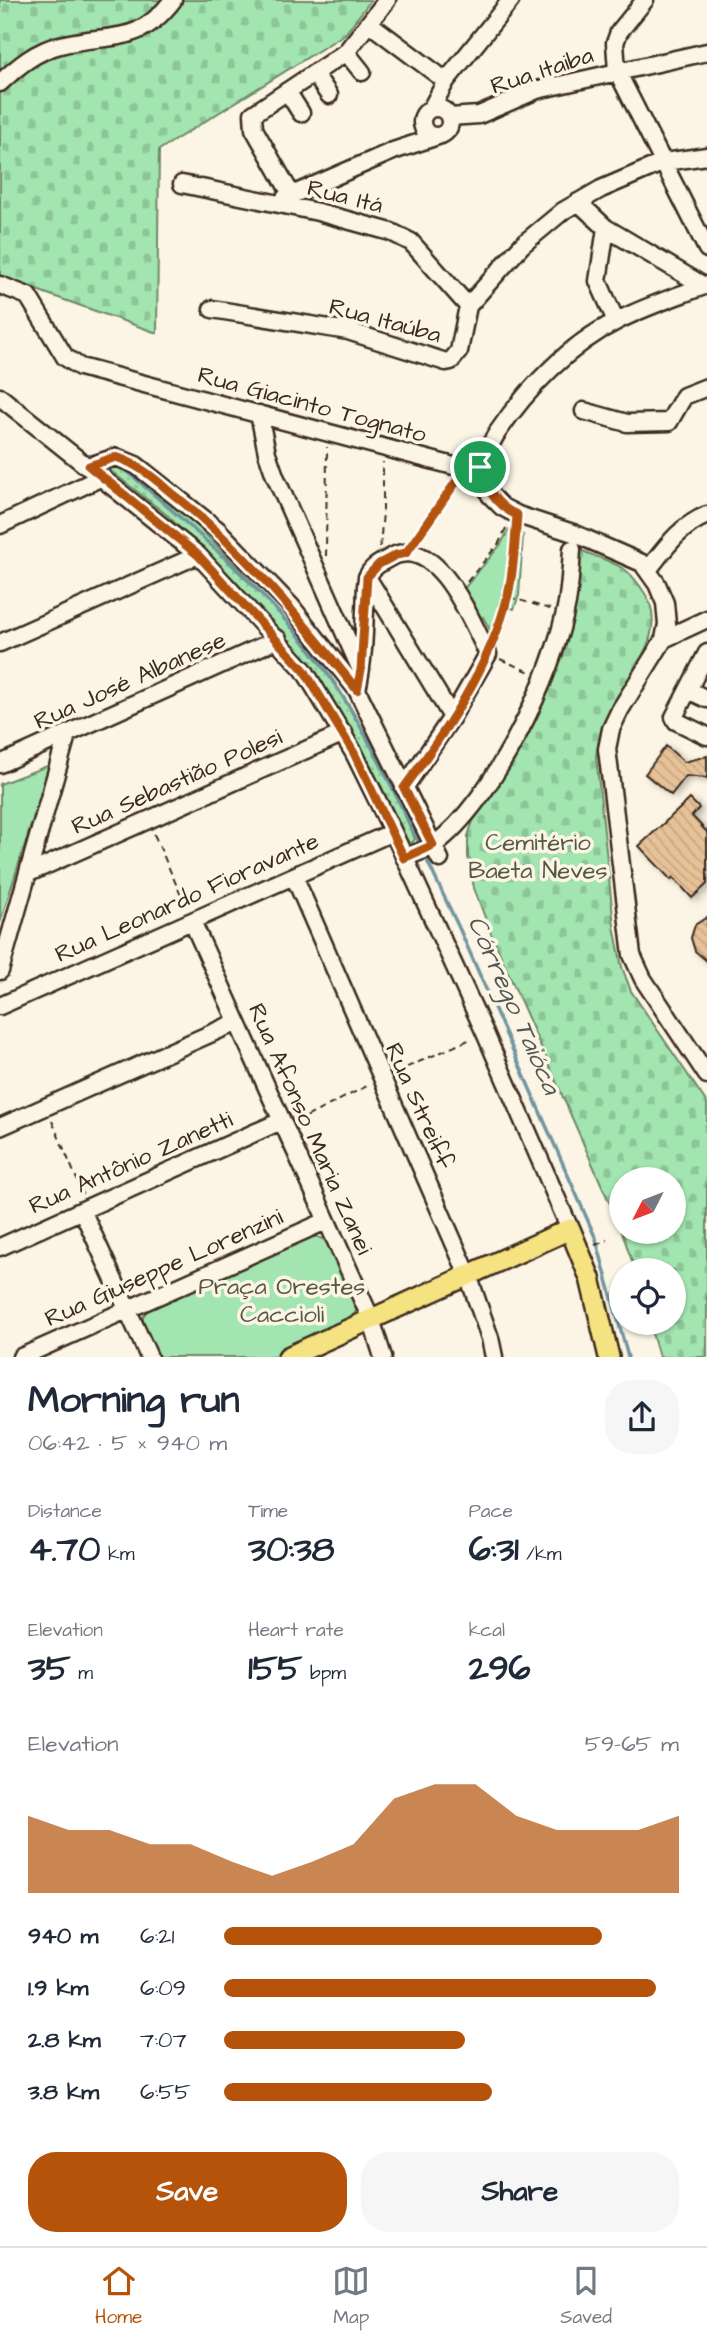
<!DOCTYPE html>
<meta charset="utf-8">
<style>
:root{--surface:#fff;--page:#f6f6f7;--text:#1f2937;--muted:#747a83;--line:#e0e1e3;--accent:#b45309}
body{margin:0;font-family:"Architects Daughter",sans-serif;background:var(--page);color:var(--text);height:100vh;display:flex;flex-direction:column;font-size:26px;white-space:nowrap}
*{box-sizing:border-box;margin:0}
p{font-size:23px;color:var(--muted)}
.icon{flex:none;width:38px;height:38px;fill:none;stroke:currentColor;stroke-width:2;stroke-linecap:round;stroke-linejoin:round}
.map{position:relative;height:1357px;overflow:hidden}
.side{display:flex;flex-direction:column;background:var(--surface);flex:1}
.side>*{flex:none}
.needle{width:46px;rotate:228deg}
.tools{position:absolute;left:609px;top:1167px;display:grid;gap:14px}
.tools a{display:grid;place-items:center;width:77px;height:77px;border-radius:50%;background:var(--surface);box-shadow:0 2px 5px #0004;font-size:35px}
.pin{position:absolute;display:grid;place-items:center;width:60px;height:60px;color:#fff;margin:-30px;border:4px solid #fff;border-radius:50%;box-shadow:0 2px 7px #0007}
.round{display:grid;place-items:center;flex:none;width:74px;height:74px;border-radius:28px;background:var(--page)}
.overview{display:flex;align-items:center;justify-content:space-between;height:119px;padding:0 28px}
h1{font-size:38px;font-weight:800;line-height:52px}
.figures{display:grid;grid-template-columns:repeat(3,1fr);gap:10px;height:119px;padding:7px 28px}
.figures div{display:grid;align-content:center}
.figures b{font-size:35px;font-weight:800}
.figures small{font-size:19px;font-weight:400}
.figures p{font-size:19px}
.chart{height:196px;padding:14px 28px}
.chart p{display:flex;justify-content:space-between}
.chart svg{width:100%;height:126px;margin-top:7px;fill:var(--accent);opacity:.7}
.action{display:flex;gap:14px;margin-top:auto;padding:14px 28px}
.action a{flex:1;height:80px;border-radius:28px;background:var(--accent);color:#fff;font-size:28px;font-weight:800;line-height:80px;text-align:center}
.action a+a{background:var(--page);color:var(--text)}
ul{padding:0 28px;list-style:none;font-size:23px}
li{display:grid;grid-template-columns:112px 84px 1fr;align-items:center;height:52px}
li i{height:18px;border-radius:9px;background:var(--accent)}
.dock{display:flex;justify-content:space-around;align-items:center;height:98px;border-top:2px solid var(--line);background:var(--surface);font-size:19px;color:var(--muted)}
.dock a{display:grid;justify-items:center;gap:4px}
.dock .selected{color:var(--accent)}
.map>svg:first-child{display:block}
.grass{fill:url(#grass-dots);stroke:#6e8867;stroke-width:2}
.cemetery{fill:url(#cemetery-stones);stroke:#6e8867;stroke-width:2}
.park{fill:#a2e5b0;stroke:#6e8867;stroke-width:2}
.lines{fill:none;stroke-linecap:round;stroke-linejoin:round}
.stream{stroke:#7195a0;stroke-width:3.5}
.building{fill:url(#building-back-hatch);stroke:#3b2a1e;stroke-width:2;filter:url(#shadow)}
.minor-casing{stroke:#3b2a1e;stroke-width:21}
.major-casing{stroke:#3b2a1e;stroke-width:24}
.path{stroke:#3b2a1e;stroke-width:2;stroke-dasharray:7 5;stroke-linecap:butt}
.minor{stroke:#fcf5e5;stroke-width:16}
.major{stroke:#f5e382;stroke-width:19}
.route-casing{stroke:#fff;stroke-width:14}
.route{stroke:#b45309;stroke-width:9}
.labels{text-anchor:middle;dominant-baseline:central;stroke-width:7;stroke-linejoin:round;paint-order:stroke}
.street-label{font-size:24px;fill:#3b2a1e;stroke:#fcf5e5}
.park-label{font-size:24px;fill:#555942;stroke:#fcf5e5}
.water-label{font-size:26px;font-style:italic;fill:#525654;stroke:#fcf5e5}
</style>
<div class="map">
<svg width="707" height="1357" viewBox="0 0 707 1357">
<defs>
<pattern id="grass-dots" width="8" height="8" patternUnits="userSpaceOnUse" patternTransform="scale(1.75)"><rect width="8" height="8" fill="#a2e5b0"/><path d="M2 2h.1M6 6h.1" fill="none" stroke="#8cc597" stroke-width="1.8" stroke-linecap="round"/></pattern>
<pattern id="cemetery-stones" width="16" height="16" patternUnits="userSpaceOnUse" patternTransform="scale(1.75)"><rect width="16" height="16" fill="#a2e5b0"/><path d="M2 7V4a2 2 0 0 1 4 0v3zM10 15v-3a2 2 0 0 1 4 0v3z" fill="#8cc597"/></pattern>
<pattern id="building-back-hatch" width="6" height="6" patternUnits="userSpaceOnUse" patternTransform="scale(1.75)"><rect width="6" height="6" fill="#e7c298"/><path d="M-1 5l2 2M0 0l6 6M5-1l2 2" fill="none" stroke="#c7a783"/></pattern>
<filter id="shadow"><feDropShadow dx="4" dy="2.5" stdDeviation="3.5" flood-color="#0004"/></filter>
</defs>
<rect width="100%" height="100%" fill="#fcf5e5"/>
<filter id="ink" filterUnits="userSpaceOnUse"><feTurbulence type="fractalNoise" baseFrequency=".0143" numOctaves="2"/><feDisplacementMap in="SourceGraphic" scale="14" xChannelSelector="R" yChannelSelector="G"/><feConvolveMatrix kernelMatrix="1 2 1 2 8 2 1 2 1" color-interpolation-filters="sRGB"/></filter>
<g filter="url(#ink)">
<path class="grass" d="M 111,463 C 154,481 191,519 223,552 C 261,592 300,633 330,678 C 364,729 391,783 415,839 L 413,842 L 408,844 L 403,841 L 306,663 L 233,580 L 168,516 L 107,468 Z"/>
<path class="cemetery" d="M 0,0 L 371,0 L 345,34 L 159,150 L 157,333 L 0,277 Z
M 580,550 C 594,556 611,561 624,569 C 632,574 637,582 642,589 C 673,630 629,674 610,710 C 601,725 599,739 596,756 L 614,926 L 622,967 L 631,991 L 707,1103 L 707,1357 L 659,1357 L 649,1323 L 674,1323 L 674,1270 L 635,1270 L 622,1232 L 674,1232 L 674,1180 L 621,1180 L 621,1229 L 492,936 L 474,888 L 468,857 L 468,836 L 473,821 L 509,769 L 563,656 Z"/>
<path class="park" d="M 509,529 L 523,535 L 519,595 L 514,609 L 508,607 L 492,645 L 487,641 L 494,637 L 483,617 L 476,620 L 461,592 L 501,544 Z
M 50,765 L 0,923 L 0,784 Z
M 311,1236 C 317,1237 322,1237 326,1242 C 336,1251 356,1298 356,1311 L 346,1325 L 275,1357 L 157,1357 L 143,1322 L 143,1317 L 148,1309 Z"/>
<g class="lines">
<path class="stream" d="M 128,472 C 191,527 256,581 308,647 C 356,706 388,779 421,847
M 424,854 L 460,930 L 596,1239 L 628,1357"/>
</g>
<path class="building" d="M 666,746 L 684,762 L 707,756 L 707,778 L 686,776 L 671,795 L 645,774 Z
M 690,799 L 699,808 L 692,816 L 707,832 L 707,884 L 692,898 L 673,877 L 671,880 L 639,846 Z
M 707,917 L 707,961 L 695,951 L 691,938 L 695,925 Z"/>
<g class="lines">
<g class="minor-casing">
<path id="minor" d="M 645,0 L 619,32 L 615,43 L 617,71 L 707,249
M 370,24 L 446,81
M 346,52 L 362,72
M 314,73 L 329,95
M 0,83 C 18,66 36,51 60,45 C 111,32 136,48 173,0
M 287,91 L 301,113
M422 122a14 14 0 1 1 28 0a14 14 0 1 1-28 0Z
M 431,109 L 446,81 L 511,0
M 449,117 L 479,115 L 537,90 L 707,52
M 182,184 L 318,212 L 391,232 L 411,242 L 468,306
M 291,194 L 254,129 L 253,114 L 346,52 L 387,0
M 285,198 L 393,151 L 438,136
M 578,202 L 606,228 L 704,286
M 606,228 L 598,281 L 616,321
M 0,285 L 28,296 L 65,357 L 80,367 L 465,469 L 480,467
M 212,309 L 348,331 L 446,362 L 451,361 L 459,351 L 468,306 L 522,245 L 563,211 L 601,189 L 664,162 L 707,156
M 0,397 L 198,555 L 304,670 L 354,753 L 393,832 L 485,1033 L 570,1229
M 584,411 L 627,423 L 669,422 L 684,396 L 707,387
M 259,414 L 267,453 L 275,476 L 360,668
M 89,466 L 116,457 L 136,465 L 218,530 L 291,606 L 357,690 L 440,859
M 480,467 L 490,495 L 502,507 L 518,515 L 573,533 L 642,563 L 657,584 L 665,603 L 667,624 L 664,639 L 620,710 L 611,729 L 607,749 L 632,955 L 643,979 L 707,1075
M 480,467 C 485,456 490,444 497,433 C 526,390 570,344 617,321 C 646,306 677,296 707,285
M 0,525 L 102,477
M 648,570 C 666,547 680,526 707,515
M 367,577 L 452,717
M 664,639 L 707,619
M 0,643 L 198,555
M 707,653 L 674,717 L 676,721 L 707,736
M 357,690 C 363,664 364,637 365,610 C 366,600 365,588 367,578 C 370,567 382,562 391,557 C 438,533 472,623 488,654 L 452,717 L 404,788
M 688,690 L 707,699
M 0,764 L 278,639
M 404,857 C 414,854 425,851 434,845 C 493,802 554,674 567,603 C 570,586 571,567 572,549
M 29,873 L 344,733
M 294,876 L 468,1275 L 490,1338 L 494,1357
M 192,921 L 371,1319 L 383,1357
M 0,971 L 67,735
M 0,1006 L 393,832
M 0,1127 L 237,1022
M 82,1210 L 149,1357
M 0,1247 L 281,1121
M 21,1357 L 326,1221"/>
</g>
<g class="major-casing">
<path id="major" d="M 288,1357 L 570,1229 L 590,1278 L 609,1357"/>
</g>
<path class="path" d="M 415,539 L 456,481
M 380,547 L 383,512 L 383,462
M 326,556 L 327,447
M 467,582 L 499,543 L 508,524
M 509,597 L 550,609
M 494,635 L 508,596 L 516,528
M 500,659 L 530,672
M 154,834 L 187,909
M 396,1072 L 471,1039
M 52,1121 L 84,1196
M 296,1122 L 369,1085
M 595,1245 L 607,1240"/>
<use href="#minor" class="minor"/>
<use href="#major" class="major"/>
</g>
</g>
<g class="lines" filter="url(#ink)">
<g class="route-casing">
<path id="route" d="M 116,457 C 141,465 158,482 178,498 C 249,555 301,620 357,690 L 361,670 L 367,577 L 379,564 L 396,555 L 406,553 L 465,469 L 480,467 C 488,489 494,505 517,515 C 515,542 514,569 508,595 C 491,665 446,731 404,788 L 433,845 L 404,858 L 354,753 L 304,670 L 198,555 L 89,466 Z"/>
</g>
<use href="#route" class="route"/>
</g>
<g class="labels">
<g class="street-label">
<text transform="translate(542 71) rotate(-18)">Rua Itaiba</text>
<text transform="translate(345 197) rotate(14)">Rua Itá</text>
<text transform="translate(385 321) rotate(15)">Rua Itaúba</text>
<text transform="translate(312 405) rotate(15)">Rua Giacinto Tognato</text>
<text transform="translate(130 681) rotate(-24)">Rua José Albanese</text>
<text transform="translate(177 782) rotate(-24)">Rua Sebastião Polesi</text>
<text transform="translate(187 898) rotate(-24)">Rua Leonardo Fioravante</text>
<text transform="translate(419 1106) rotate(66)">Rua Streiff</text>
<text transform="translate(310 1129) rotate(66)">Rua Afonso Maria Zanei</text>
<text transform="translate(131 1163) rotate(-24)">Rua Antônio Zanetti</text>
<text transform="translate(164 1268) rotate(-24)">Rua Giuseppe Lorenzini</text>
</g>
<g class="park-label">
<text x="538" y="843">Cemitério<tspan x="538" dy="28">Baeta Neves</tspan></text>
<text x="282" y="1287">Praça Orestes<tspan x="282" dy="28">Caccioli</tspan></text>
</g>
<g class="water-label">
<text transform="translate(514 1005) rotate(66)">Córrego Taióca</text>
</g>
</g>
</svg>
<div class="tools">
<a><svg class="needle" viewBox="-14 -14 28 28"><path d="M0-13l5 13h-10z" fill="#e53935"/><path d="M0 13l5-13h-10z" fill="#747a83"/></svg></a>
<a><svg class="icon" aria-label="locate" viewBox="0 0 24 24"><circle cx="12" cy="12" r="6"/><path d="M12 2v4M12 18v4M2 12h4M18 12h4"/></svg></a>
</div>
<div class="pin" style="left:480px;top:467px;background:#1e9e55"><svg class="icon" aria-label="arrive" viewBox="0 0 24 24"><path d="M6 21V4h12l-3 4 3 4H6"/></svg></div>
</div>
<section class="side">
<div class="overview"><div><h1>Morning run</h1><p>06:42 · 5 × 940 m</p></div><a class="round"><svg class="icon" aria-label="share" viewBox="0 0 24 24"><path d="M12 15V3M7 8l5-5 5 5M5 13v7h14v-7"/></svg></a></div>
<div class="figures">
<div><p>Distance</p><b>4.70<small> km</small></b></div>
<div><p>Time</p><b>30:38</b></div>
<div><p>Pace</p><b>6:31<small> /km</small></b></div>
</div>
<div class="figures">
<div><p>Elevation</p><b>35<small> m</small></b></div>
<div><p>Heart rate</p><b>155<small> bpm</small></b></div>
<div><p>kcal</p><b>296</b></div>
</div>
<div class="chart"><p><span>Elevation</span>59–65 m</p>
<svg viewBox="0 0 160 44" preserveAspectRatio="none"><path d="M0 44V17L10 22L20 22L30 27L40 27L50 33L60 38L70 33L80 27L90 11L100 6L110 6L120 17L130 22L140 22L150 22L160 17V44z"/></svg>
</div>
<ul>
<li><b>940 m</b>6:21<i style="width:83%"></i></li>
<li><b>1.9 km</b>6:09<i style="width:95%"></i></li>
<li><b>2.8 km</b>7:07<i style="width:53%"></i></li>
<li><b>3.8 km</b>6:55<i style="width:59%"></i></li>
</ul>
<div class="action"><a>Save</a><a>Share</a></div>
</section>
<nav class="dock">
<a class="selected"><svg class="icon" aria-label="home" viewBox="0 0 24 24"><path d="M3 11l9-7 9 7M6 9v11h12V9"/></svg>Home</a>
<a><svg class="icon" aria-label="map" viewBox="0 0 24 24"><path d="M3 6l6-2 6 2 6-2v14l-6 2-6-2-6 2zM9 4v14M15 6v14"/></svg>Map</a>
<a><svg class="icon" aria-label="saved" viewBox="0 0 24 24"><path d="M7 4h10v16l-5-4-5 4z"/></svg>Saved</a>
</nav>
